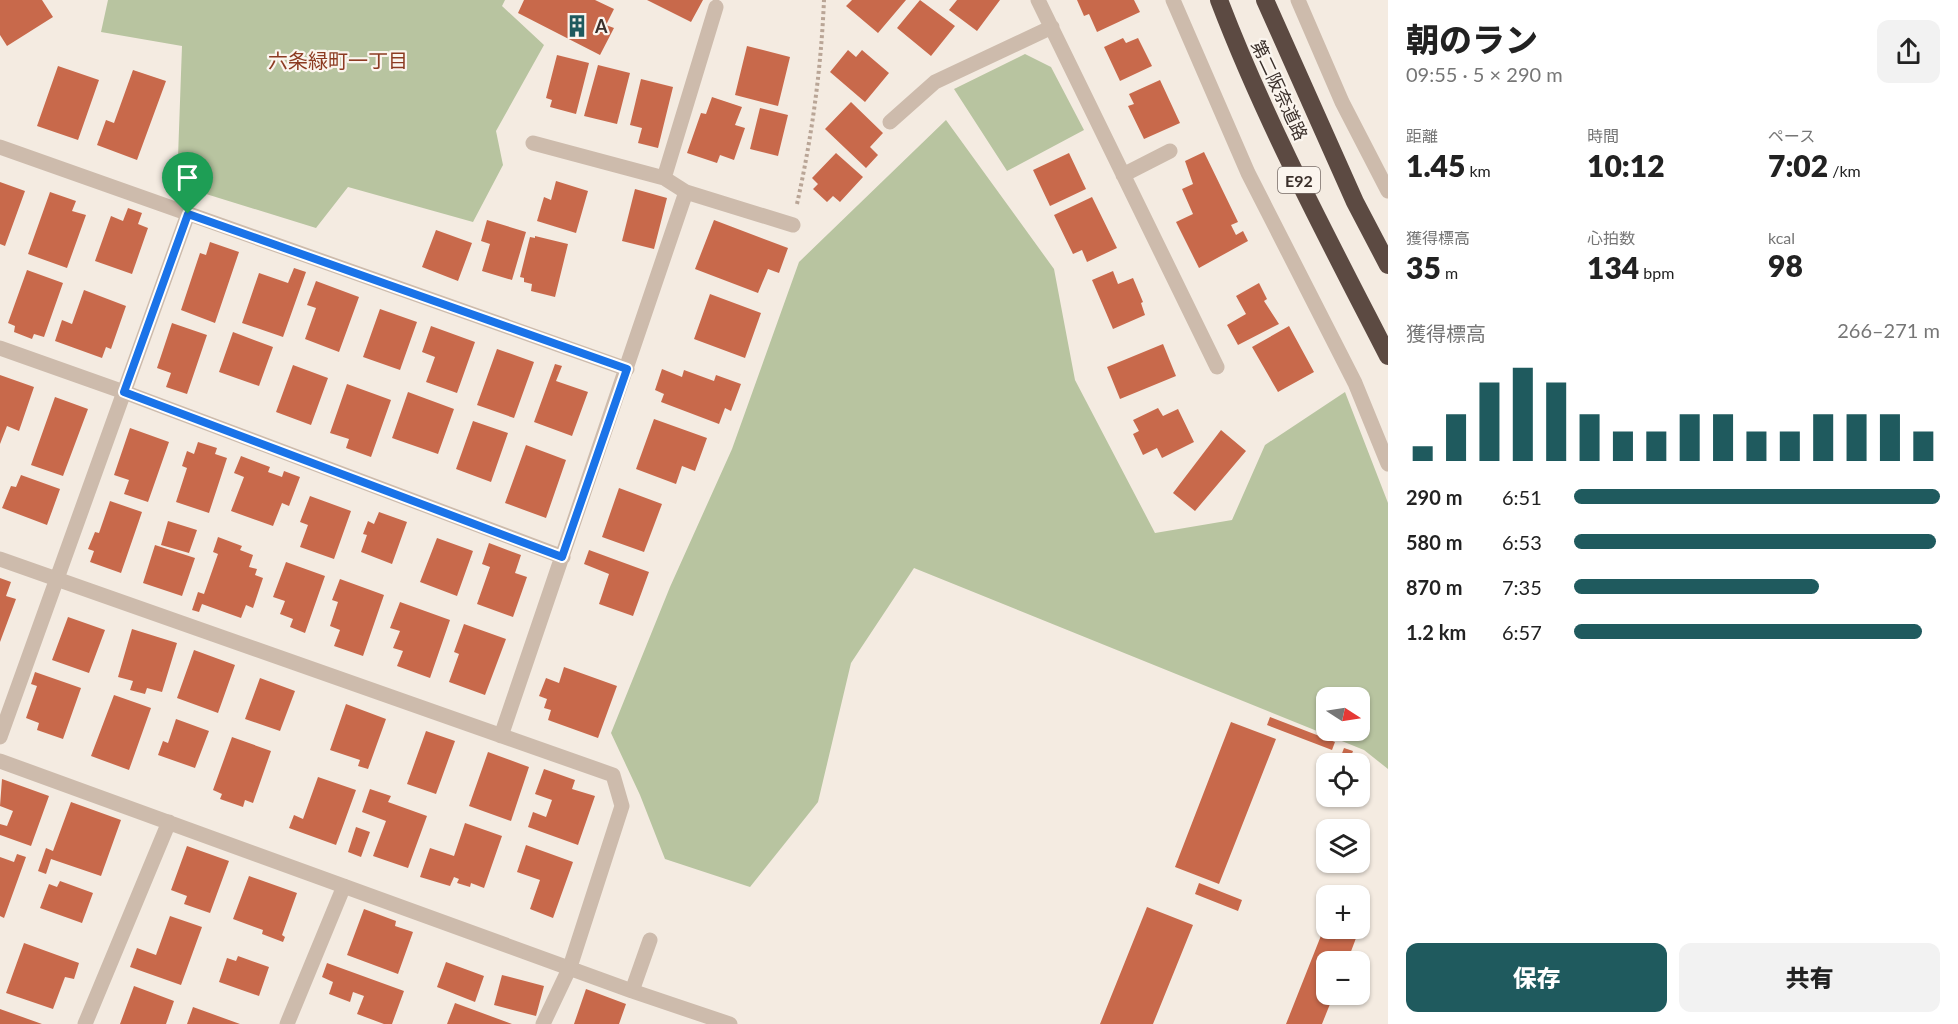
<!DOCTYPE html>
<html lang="ja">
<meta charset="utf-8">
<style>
:root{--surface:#fff;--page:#f2f2f2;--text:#222;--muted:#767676;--accent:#1f5a5e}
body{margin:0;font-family:Lato,"Noto Sans JP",sans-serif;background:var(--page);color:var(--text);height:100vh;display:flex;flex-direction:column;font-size:22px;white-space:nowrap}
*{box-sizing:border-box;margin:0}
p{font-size:20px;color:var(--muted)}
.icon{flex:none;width:33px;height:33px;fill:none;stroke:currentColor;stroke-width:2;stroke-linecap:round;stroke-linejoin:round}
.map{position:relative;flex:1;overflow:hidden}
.drawer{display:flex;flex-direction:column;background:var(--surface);width:570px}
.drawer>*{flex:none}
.needle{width:39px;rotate:102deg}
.fabs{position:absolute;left:1316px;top:687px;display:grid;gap:12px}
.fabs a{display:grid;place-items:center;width:54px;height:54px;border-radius:12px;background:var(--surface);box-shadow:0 2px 4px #0004;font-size:30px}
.pin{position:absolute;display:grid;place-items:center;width:51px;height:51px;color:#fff;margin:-62px -26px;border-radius:50% 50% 50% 0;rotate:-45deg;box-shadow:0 0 6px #0007}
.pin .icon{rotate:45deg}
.round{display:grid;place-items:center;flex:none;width:63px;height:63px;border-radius:12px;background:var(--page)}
.headline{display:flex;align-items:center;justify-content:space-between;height:102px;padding:0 18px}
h1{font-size:33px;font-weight:800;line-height:45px}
.stats{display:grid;grid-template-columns:repeat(3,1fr);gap:9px;height:102px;padding:6px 18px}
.stats div{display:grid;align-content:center}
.stats b{font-size:30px;font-weight:800}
.stats small{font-size:16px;font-weight:400}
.stats p{font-size:16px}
.chart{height:168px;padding:12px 18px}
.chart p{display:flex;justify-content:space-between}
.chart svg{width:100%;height:108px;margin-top:6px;stroke:var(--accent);stroke-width:6}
.cta{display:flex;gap:12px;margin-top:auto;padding:12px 18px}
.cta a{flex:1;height:69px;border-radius:12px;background:var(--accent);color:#fff;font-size:24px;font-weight:800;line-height:69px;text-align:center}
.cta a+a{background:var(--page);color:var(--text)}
ul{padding:0 18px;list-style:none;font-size:20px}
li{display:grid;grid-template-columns:96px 72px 1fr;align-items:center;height:45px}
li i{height:15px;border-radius:8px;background:var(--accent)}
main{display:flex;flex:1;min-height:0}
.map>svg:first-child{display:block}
.green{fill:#b8c4a0;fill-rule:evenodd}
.building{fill:#c8694b}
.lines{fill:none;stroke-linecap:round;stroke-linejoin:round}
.path{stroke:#b9a596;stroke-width:4;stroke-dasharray:3 3;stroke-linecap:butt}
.minor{stroke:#cdbbac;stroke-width:15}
.highway{stroke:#5c4a42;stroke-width:18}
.route-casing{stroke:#fff;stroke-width:12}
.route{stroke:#1a73e8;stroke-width:8}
.labels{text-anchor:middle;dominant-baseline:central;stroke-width:4.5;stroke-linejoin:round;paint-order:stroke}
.shield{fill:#fbf5ee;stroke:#756b66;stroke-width:1.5}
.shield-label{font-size:16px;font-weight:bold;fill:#3b302b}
.poi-label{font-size:18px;font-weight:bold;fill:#3b302b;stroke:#fbf5ee;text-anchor:start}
.street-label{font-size:18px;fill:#3b302b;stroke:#fbf5ee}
.neighbourhood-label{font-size:20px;fill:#8c3b22;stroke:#fbf5ee}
</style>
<main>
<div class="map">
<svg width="1388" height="1024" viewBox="0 0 1388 1024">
<rect width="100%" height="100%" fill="#f4ebe1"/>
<path class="green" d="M 108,0 L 505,0 L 502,6 L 544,45 L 496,131 L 503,165 L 473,222 L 348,187 L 316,228 L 177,185 L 182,46 L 101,32 Z
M 1025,54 L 1051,67 L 1084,130 L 1007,171 L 954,89 Z
M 946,120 L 1054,269 L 1075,380 L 1155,533 L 1232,520 L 1265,445 L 1345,392 L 1388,503 L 1388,769 L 1364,750 L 914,568 L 851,663 L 818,802 L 750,887 L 665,859 L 640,795 L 611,733 L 670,587 L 732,449 L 799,262 ZM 1326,698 L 1359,698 L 1359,730 L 1326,730 Z"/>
<path class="building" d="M 0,0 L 42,0 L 53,17 L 7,46 L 0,35 Z
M 524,0 L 595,0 L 614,9 L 606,25 L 614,28 L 600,55 L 518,13 Z
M 647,0 L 703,0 L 691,22 Z
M 852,0 L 906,0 L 878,33 L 846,6 Z
M 920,0 L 955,26 L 931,56 L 897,28 Z
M 957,0 L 1000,0 L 977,31 L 949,10 Z
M 1077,0 L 1134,0 L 1140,12 L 1097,32 L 1089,14 L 1084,16 Z
M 1123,38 L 1126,43 L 1138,38 L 1152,66 L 1120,81 L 1104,47 Z
M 747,46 L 790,57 L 778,106 L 735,95 Z
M 848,50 L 856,57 L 862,50 L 889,73 L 865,102 L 830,72 Z
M 557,55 L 589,63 L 576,114 L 550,107 L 552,100 L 546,98 Z
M 598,65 L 630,73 L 617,124 L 584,116 Z
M 58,66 L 99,80 L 78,140 L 37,126 Z
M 133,70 L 166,81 L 137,160 L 97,145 L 106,120 L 114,123 Z
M 641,79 L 673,87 L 658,148 L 638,143 L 642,128 L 630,125 Z
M 1160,80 L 1180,123 L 1144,139 L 1128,106 L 1134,104 L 1129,94 Z
M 712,97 L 742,107 L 735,125 L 745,128 L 734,160 L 720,155 L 717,163 L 687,153 L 701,113 L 706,114 Z
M 851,102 L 883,133 L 870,147 L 878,155 L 866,168 L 825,129 Z
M 760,108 L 788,115 L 778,156 L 750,149 Z
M 1204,152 L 1238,222 L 1231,225 L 1236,235 L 1243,231 L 1248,241 L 1199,268 L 1176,222 L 1193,214 L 1182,189 L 1193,184 L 1185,161 Z
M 836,153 L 863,177 L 840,202 L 833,196 L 827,202 L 813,189 L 818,184 L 812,178 Z
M 1069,153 L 1086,189 L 1050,206 L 1033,170 Z
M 556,181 L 588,191 L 576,233 L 537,221 L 544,197 L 551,200 Z
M 0,182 L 25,191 L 5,246 L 0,244 Z
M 635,189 L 667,198 L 654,249 L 622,241 Z
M 50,192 L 76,201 L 72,211 L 86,215 L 67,268 L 28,254 Z
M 1092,197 L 1117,248 L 1087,262 L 1082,250 L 1073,254 L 1054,215 Z
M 128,208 L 142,213 L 138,224 L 148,228 L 132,274 L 95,261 L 111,216 L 123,221 Z
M 487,220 L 526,232 L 512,280 L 482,271 L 490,244 L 481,241 Z
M 714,220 L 788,248 L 779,273 L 768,269 L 758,293 L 695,269 Z
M 436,230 L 472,243 L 458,281 L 422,267 Z
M 535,236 L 568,244 L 555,297 L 531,291 L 532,284 L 524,282 L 524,278 L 520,277 L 530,237 L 535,238 Z
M 210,242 L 239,252 L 215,323 L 181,310 L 200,253 L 206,255 Z
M 294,268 L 306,272 L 283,337 L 242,323 L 259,273 L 288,283 Z
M 27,270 L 63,283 L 44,337 L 34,334 L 32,339 L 14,332 L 15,326 L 8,323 Z
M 1113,271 L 1118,284 L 1133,278 L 1143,302 L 1141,303 L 1145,315 L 1113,329 L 1092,280 Z
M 316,281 L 359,297 L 339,352 L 305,339 L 316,308 L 307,305 Z
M 1259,283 L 1267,299 L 1264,301 L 1279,324 L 1238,345 L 1227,325 L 1246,314 L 1236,296 Z
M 84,290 L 126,306 L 111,349 L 106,347 L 102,358 L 55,341 L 62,320 L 72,324 Z
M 710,294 L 761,313 L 745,358 L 694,339 Z
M 380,309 L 417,322 L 400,370 L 363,357 Z
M 172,323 L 207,335 L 187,394 L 166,387 L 171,373 L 157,368 Z
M 431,326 L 475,342 L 457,393 L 426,382 L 435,357 L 422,352 Z
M 1289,326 L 1314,372 L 1278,392 L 1252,347 Z
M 233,332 L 273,347 L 259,386 L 219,372 Z
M 1163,344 L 1176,376 L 1120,399 L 1107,367 Z
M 497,349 L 534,362 L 514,418 L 477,405 Z
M 555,364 L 562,366 L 556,381 L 588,392 L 572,436 L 534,422 Z
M 293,365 L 328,378 L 311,425 L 276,412 Z
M 662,369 L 682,377 L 684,370 L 714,381 L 716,375 L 741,384 L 731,411 L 725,408 L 719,424 L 661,402 L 664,394 L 655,390 Z
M 0,375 L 34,387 L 19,431 L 7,426 L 0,444 Z
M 347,384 L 391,400 L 371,457 L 346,448 L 349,439 L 330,433 Z
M 408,392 L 454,409 L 438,454 L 392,438 Z
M 55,397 L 88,409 L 63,476 L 31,465 Z
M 1158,408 L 1163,416 L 1178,409 L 1194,442 L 1162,458 L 1157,448 L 1143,455 L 1133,434 L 1139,431 L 1133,420 Z
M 654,419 L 707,438 L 695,471 L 682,466 L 676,484 L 636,469 Z
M 473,421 L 508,433 L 491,482 L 456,469 Z
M 130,428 L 169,442 L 148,502 L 124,494 L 129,480 L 114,475 Z
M 1221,430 L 1246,451 L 1195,511 L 1173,493 Z
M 198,442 L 217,448 L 215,454 L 227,458 L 209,513 L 176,502 L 187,468 L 182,466 L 187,451 L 194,454 Z
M 526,445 L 566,460 L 546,518 L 505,503 Z
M 241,456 L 270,467 L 268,472 L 282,477 L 284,471 L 300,477 L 289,506 L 282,503 L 273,526 L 231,511 L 244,477 L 234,473 Z
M 21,475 L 60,489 L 47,525 L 2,508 L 11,486 L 16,487 Z
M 619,488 L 662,504 L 644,552 L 602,537 Z
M 310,496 L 351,511 L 334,559 L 300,547 L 308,525 L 300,522 Z
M 110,501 L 142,512 L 121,573 L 90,562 L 94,551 L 88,549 L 95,532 L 99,533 Z
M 379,512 L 407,522 L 392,564 L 361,552 L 367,535 L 363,534 L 368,521 L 374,524 Z
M 168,521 L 197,530 L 189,553 L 161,545 Z
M 218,537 L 242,546 L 240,550 L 253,555 L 249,567 L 257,569 L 255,575 L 263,578 L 253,608 L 246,605 L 241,618 L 202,604 L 199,612 L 192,610 L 198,592 L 204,594 L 218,554 L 213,552 Z
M 437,538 L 473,551 L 457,596 L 420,582 Z
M 489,543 L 521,555 L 515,573 L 527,577 L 513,617 L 477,604 L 490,567 L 482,564 Z
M 155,545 L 195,558 L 182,596 L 143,583 Z
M 589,550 L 649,572 L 633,616 L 599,604 L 609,574 L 584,564 Z
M 286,562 L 325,576 L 305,633 L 290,627 L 293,619 L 280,614 L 285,601 L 273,597 Z
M 0,578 L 11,582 L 6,596 L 16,599 L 0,642 Z
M 340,579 L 384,595 L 363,656 L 334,646 L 340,630 L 330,626 L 338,602 L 332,600 Z
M 400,602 L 450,620 L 430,678 L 397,666 L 403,651 L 393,648 L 400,631 L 390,628 Z
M 68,617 L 105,630 L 89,673 L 52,660 Z
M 464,624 L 506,639 L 485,695 L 449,682 L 459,654 L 454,652 Z
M 132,629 L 177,643 L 162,692 L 147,688 L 145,694 L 130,690 L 133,681 L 118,677 Z
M 194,650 L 235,665 L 218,713 L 177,698 Z
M 564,667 L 617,686 L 598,738 L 548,720 L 551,710 L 544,708 L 547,699 L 539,696 L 546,678 L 559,683 Z
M 35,672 L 81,688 L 63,739 L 37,730 L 39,723 L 26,718 L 37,686 L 31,684 Z
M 260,678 L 295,691 L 280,731 L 245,719 Z
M 114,695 L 151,708 L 129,770 L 91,756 Z
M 346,704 L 386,719 L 368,769 L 358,766 L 360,760 L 330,750 Z
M 1270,717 L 1335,742 L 1332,750 L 1267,725 Z
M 176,719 L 209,731 L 195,768 L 158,755 L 163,741 L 168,743 Z
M 1231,722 L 1276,739 L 1219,884 L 1175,867 Z
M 426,731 L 455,741 L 436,794 L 407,784 Z
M 232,737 L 271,751 L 253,803 L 245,800 L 243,807 L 220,799 L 222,794 L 213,790 Z
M 1344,748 L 1353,751 L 1348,764 L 1338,764 Z
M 488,752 L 529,767 L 511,821 L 469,806 Z
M 544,769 L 575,780 L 572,789 L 595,796 L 578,845 L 528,827 L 533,812 L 546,817 L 552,800 L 535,794 Z
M 318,777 L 356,790 L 336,845 L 289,828 L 294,815 L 303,819 Z
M 2,779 L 49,796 L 31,846 L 0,835 L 0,824 L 7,826 L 13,811 L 0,806 Z
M 370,789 L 391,796 L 388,802 L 427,816 L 408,868 L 373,856 L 386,821 L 362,812 Z
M 71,802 L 121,820 L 101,876 L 51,859 L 46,874 L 38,871 L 46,848 L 53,851 Z
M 465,823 L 502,836 L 484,888 L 471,883 L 470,887 L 457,883 L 459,879 L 454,877 L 450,886 L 420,877 L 430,848 L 454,856 Z
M 356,827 L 370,832 L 361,857 L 348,852 Z
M 526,845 L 573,862 L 553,918 L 530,909 L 540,880 L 517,872 Z
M 187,846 L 229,861 L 210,913 L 184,904 L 187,896 L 171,890 Z
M 17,854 L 26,857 L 4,918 L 0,916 L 0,857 L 14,862 Z
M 249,876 L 297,893 L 282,935 L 285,937 L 283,942 L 262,934 L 263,930 L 233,919 Z
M 60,881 L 93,893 L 82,923 L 40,908 L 49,884 L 57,887 Z
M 1199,883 L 1242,900 L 1238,911 L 1195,894 Z
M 1147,907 L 1193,925 L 1153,1024 L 1100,1024 Z
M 364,909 L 396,921 L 395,926 L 413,932 L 398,974 L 347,955 Z
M 1359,915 L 1364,917 L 1347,962 L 1326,962 L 1326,994 L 1334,994 L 1322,1024 L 1286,1024 L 1326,923 L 1326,928 L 1359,928 Z
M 170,916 L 202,927 L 181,985 L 130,967 L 137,948 L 156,955 Z
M 24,943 L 79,963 L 74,979 L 65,977 L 53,1009 L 6,993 Z
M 238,956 L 269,967 L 259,996 L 219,982 L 227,958 L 236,961 Z
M 446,962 L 484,976 L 475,1002 L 437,987 Z
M 327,963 L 404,991 L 392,1024 L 384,1024 L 357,1014 L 364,996 L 353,992 L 350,1002 L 329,994 L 333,982 L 322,977 Z
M 502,975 L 544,986 L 536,1016 L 494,1005 Z
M 134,986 L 174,1001 L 166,1024 L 120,1024 Z
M 586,989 L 626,1004 L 619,1024 L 574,1024 Z
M 455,1003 L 512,1024 L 447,1024 Z
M 193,1007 L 240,1024 L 187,1024 Z
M 0,1009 L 42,1024 L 0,1024 Z"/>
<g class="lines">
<path class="path" d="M 797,204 C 812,136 821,70 824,0"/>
<path class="minor" d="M 1038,0 L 1217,367
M 1173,0 L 1248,173 L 1355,383 L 1388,464
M 1298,0 L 1342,102 L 1388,191
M 890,122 L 935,82 L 1052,27
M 533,143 L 664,178 L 686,192
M 0,147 L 627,369
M 1123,175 L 1170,151
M 664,178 L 716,7
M 0,348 L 124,392 L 563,557
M 0,559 L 613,775 L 622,806 L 570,967 L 543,1024
M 501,736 L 686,192 L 793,225
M 0,737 L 188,214
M 0,761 L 632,991 L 730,1024
M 632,991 L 650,940
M 85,1024 L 169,822
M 287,1024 L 344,886"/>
<path class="highway" d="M 1219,0 C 1266,123 1328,239 1388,356
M 1265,0 L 1355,202 L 1388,265"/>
</g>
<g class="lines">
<g class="route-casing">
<path id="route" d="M 188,214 L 627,369 L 562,557 L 124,392 Z"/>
</g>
<use href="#route" class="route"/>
</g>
<defs>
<g id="building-bare" transform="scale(1.8)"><path d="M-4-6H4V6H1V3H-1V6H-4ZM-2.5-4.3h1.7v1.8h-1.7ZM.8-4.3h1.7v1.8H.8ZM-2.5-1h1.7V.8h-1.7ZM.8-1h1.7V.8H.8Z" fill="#1f5a5e" stroke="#fbf5ee" stroke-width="2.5" paint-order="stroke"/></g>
</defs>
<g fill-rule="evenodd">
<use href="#building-bare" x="577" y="26"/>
</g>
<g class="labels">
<rect class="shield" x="1278" y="167" width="42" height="26" rx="4.5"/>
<g class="shield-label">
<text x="1299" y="180">E92</text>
</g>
<g class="poi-label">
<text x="595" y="26">A</text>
</g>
<g class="street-label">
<text transform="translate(1280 90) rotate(65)">第二阪奈道路</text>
</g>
<g class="neighbourhood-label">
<text x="338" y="60">六条緑町一丁目</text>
</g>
</g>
</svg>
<div class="fabs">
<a><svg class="needle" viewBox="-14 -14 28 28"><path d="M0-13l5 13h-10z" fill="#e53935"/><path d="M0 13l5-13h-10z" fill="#767676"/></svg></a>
<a><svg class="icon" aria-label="locate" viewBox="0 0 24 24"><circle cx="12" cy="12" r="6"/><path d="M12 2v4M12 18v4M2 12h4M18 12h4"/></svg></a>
<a><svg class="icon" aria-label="layers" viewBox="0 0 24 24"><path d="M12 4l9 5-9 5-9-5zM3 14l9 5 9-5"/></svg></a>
<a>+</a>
<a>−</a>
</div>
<div class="pin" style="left:188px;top:214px;background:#1e9e55"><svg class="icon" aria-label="arrive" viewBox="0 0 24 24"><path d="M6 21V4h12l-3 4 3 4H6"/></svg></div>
</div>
<section class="drawer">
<div class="headline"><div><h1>朝のラン</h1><p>09:55 · 5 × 290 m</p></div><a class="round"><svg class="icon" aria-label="share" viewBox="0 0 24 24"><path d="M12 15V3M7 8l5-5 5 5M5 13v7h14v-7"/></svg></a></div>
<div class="stats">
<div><p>距離</p><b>1.45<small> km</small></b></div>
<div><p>時間</p><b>10:12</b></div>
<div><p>ペース</p><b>7:02<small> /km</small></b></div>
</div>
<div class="stats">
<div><p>獲得標高</p><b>35<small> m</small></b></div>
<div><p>心拍数</p><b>134<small> bpm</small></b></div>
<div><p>kcal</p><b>98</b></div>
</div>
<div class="chart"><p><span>獲得標高</span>266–271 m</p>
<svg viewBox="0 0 160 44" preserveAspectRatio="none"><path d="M5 44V38M15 44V25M25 44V12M35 44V6M45 44V12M55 44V25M65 44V32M75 44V32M85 44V25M95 44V25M105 44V32M115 44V32M125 44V25M135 44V25M145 44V25M155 44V32"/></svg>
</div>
<ul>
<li><b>290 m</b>6:51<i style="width:100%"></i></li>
<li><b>580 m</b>6:53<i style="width:99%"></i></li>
<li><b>870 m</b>7:35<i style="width:67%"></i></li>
<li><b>1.2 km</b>6:57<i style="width:95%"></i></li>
</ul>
<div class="cta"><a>保存</a><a>共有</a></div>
</section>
</main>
